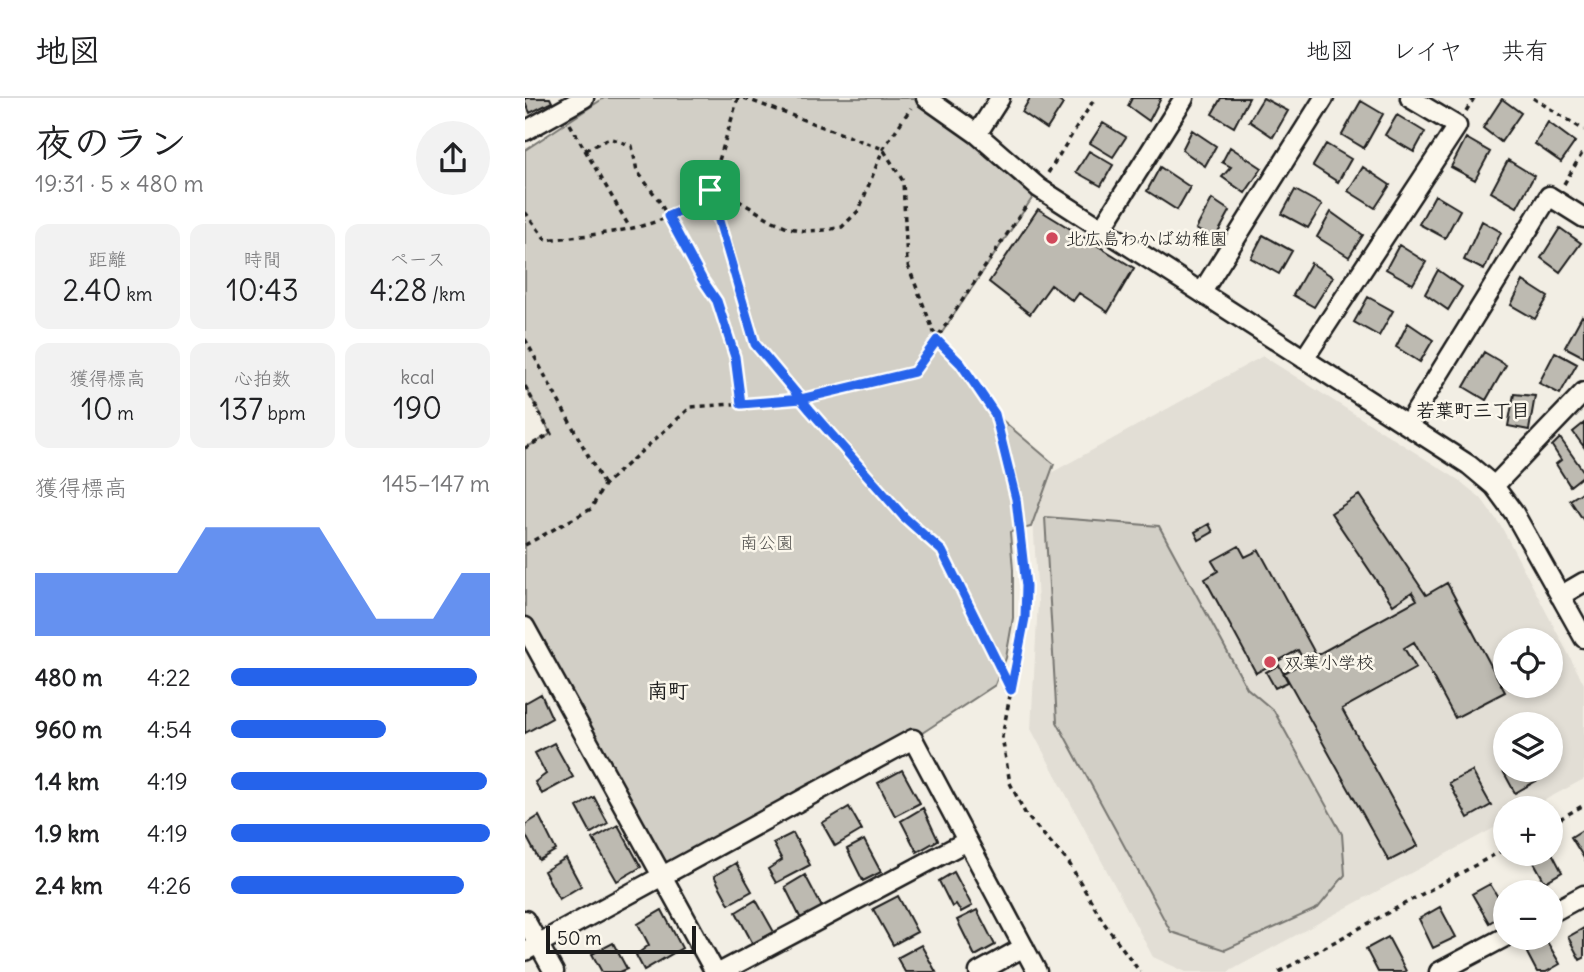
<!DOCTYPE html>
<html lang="ja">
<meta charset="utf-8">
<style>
:root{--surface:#fff;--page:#f2f2f2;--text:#202124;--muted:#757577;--line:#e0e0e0;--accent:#2563eb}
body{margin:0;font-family:Delius,"Klee One",sans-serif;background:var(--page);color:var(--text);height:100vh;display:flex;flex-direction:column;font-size:26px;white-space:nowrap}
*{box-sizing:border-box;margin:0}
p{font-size:23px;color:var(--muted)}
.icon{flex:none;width:38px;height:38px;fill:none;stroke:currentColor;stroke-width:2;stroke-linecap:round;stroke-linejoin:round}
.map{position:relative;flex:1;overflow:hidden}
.panel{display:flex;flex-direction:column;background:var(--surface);width:525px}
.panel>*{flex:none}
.controls{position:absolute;left:968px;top:530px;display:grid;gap:14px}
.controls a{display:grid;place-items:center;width:70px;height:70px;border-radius:50%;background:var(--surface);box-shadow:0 4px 10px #0003;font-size:35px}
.scale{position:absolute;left:21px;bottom:18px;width:150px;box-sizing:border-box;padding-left:7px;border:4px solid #1c1c1c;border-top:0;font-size:19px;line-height:24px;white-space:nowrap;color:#1c1c1c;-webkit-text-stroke:5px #fbf7ec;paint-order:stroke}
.pin{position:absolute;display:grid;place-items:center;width:60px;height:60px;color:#fff;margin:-30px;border-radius:14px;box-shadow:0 4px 10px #0006}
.round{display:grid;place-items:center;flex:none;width:74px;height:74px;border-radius:37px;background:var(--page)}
.overview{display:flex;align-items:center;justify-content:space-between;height:119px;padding:0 35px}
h1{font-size:38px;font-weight:600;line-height:52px}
.metrics{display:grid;grid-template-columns:repeat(3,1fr);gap:10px;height:119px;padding:7px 35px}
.metrics div{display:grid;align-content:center;border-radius:14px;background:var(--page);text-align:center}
.metrics b{font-size:30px;font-weight:600}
.metrics small{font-size:19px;font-weight:400}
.metrics p{font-size:19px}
.chart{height:196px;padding:14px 35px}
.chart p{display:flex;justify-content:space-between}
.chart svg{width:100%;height:126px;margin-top:7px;fill:var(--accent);opacity:.7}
ul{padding:0 35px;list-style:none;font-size:23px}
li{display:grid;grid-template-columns:112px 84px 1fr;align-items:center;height:52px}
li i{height:18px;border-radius:9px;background:var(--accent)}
header{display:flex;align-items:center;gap:42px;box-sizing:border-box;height:98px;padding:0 35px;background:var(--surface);border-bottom:2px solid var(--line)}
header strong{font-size:33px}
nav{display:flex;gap:38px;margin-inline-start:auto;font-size:24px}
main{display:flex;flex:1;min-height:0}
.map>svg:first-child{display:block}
.built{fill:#e2ded5;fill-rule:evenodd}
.green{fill:#d2cfc6;stroke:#777671;stroke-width:2}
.building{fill:#bdbab1;stroke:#1c1c1c;stroke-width:2}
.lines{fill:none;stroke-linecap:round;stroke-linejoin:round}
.minor-casing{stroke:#1c1c1c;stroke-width:23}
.path{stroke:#1c1c1c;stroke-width:3.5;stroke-dasharray:5 5;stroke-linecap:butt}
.minor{stroke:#fbf7ec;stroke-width:18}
.route-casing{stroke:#fff;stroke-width:14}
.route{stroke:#2563eb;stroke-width:9}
.poi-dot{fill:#d1495b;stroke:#fbf7ec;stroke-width:2.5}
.labels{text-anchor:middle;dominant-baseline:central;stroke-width:5;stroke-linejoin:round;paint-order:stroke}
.poi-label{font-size:18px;fill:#1c1c1c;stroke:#fbf7ec;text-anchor:start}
.park-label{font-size:18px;fill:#53524f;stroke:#fbf7ec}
.neighbourhood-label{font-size:19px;font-weight:bold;fill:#1c1c1c;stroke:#fbf7ec}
.quarter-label{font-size:21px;font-weight:bold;fill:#1c1c1c;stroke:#fbf7ec}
</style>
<header>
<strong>地図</strong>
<nav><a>地図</a><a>レイヤ</a><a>共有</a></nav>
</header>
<main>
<section class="panel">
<div class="overview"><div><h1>夜のラン</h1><p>19:31 · 5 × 480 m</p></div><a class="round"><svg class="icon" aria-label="share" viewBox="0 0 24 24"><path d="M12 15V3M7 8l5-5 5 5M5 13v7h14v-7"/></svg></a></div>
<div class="metrics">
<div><p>距離</p><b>2.40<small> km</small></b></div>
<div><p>時間</p><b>10:43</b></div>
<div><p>ペース</p><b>4:28<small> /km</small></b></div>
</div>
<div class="metrics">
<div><p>獲得標高</p><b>10<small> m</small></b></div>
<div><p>心拍数</p><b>137<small> bpm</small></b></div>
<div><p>kcal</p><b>190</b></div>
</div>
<div class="chart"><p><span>獲得標高</span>145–147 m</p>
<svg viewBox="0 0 160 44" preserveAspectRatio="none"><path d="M0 44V22L10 22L20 22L30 22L40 22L50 22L60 6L70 6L80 6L90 6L100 6L110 22L120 38L130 38L140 38L150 22L160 22V44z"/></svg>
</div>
<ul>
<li><b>480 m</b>4:22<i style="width:95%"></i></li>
<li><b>960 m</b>4:54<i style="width:60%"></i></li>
<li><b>1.4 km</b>4:19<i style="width:99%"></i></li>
<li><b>1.9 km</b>4:19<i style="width:100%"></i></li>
<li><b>2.4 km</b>4:26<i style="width:90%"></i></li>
</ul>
</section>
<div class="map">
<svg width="1059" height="874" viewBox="0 0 1059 874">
<rect width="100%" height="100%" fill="#f2eee4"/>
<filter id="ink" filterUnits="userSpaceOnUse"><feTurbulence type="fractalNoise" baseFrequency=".0143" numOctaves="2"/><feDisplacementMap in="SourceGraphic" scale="14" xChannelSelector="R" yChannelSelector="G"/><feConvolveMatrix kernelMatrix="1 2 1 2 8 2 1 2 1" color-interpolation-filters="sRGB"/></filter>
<g filter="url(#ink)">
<path class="built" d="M 738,258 L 932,381 L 956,400 L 976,428 L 1059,586 L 1059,681 L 1005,710 L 980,710 L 980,724 L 703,874 L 661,874 L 628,859 L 506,631 L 513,504 L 506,386 ZM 980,542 L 1026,542 L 1026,588 L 980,588 ZM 980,626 L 1026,626 L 1026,672 L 980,672 Z"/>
<path class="green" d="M 79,0 L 401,0 L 514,90 L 412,242 L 436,266 L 470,316 L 529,366 L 506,429 L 485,434 L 488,472 L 488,520 L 481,560 L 470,587 L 388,641 L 136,778 L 0,529 L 0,350 L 26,336 L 0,288 L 0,52 Z
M 520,419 L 634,428 L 722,590 L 749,613 L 817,736 L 820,777 L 793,810 L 700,852 L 646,834 L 532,624 Z"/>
<path class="building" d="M 0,0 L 25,0 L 27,4 L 5,15 L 0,4 Z
M 505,0 L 530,0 L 538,6 L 522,31 L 497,14 Z
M 607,0 L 636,0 L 624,23 L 603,8 Z
M 696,0 L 724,0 L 709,29 L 687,16 Z
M 738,0 L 763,13 L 748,39 L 724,23 Z
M 977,1 L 996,15 L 976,44 L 958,30 Z
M 836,3 L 858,16 L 839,50 L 817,37 Z
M 872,17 L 900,34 L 889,54 L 860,37 Z
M 1023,24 L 1050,44 L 1036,64 L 1010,46 Z
M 578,25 L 601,39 L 588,59 L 565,45 Z
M 667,32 L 691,48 L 680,68 L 657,52 Z
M 941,40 L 965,54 L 950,82 L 926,69 Z
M 801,46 L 826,61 L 813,84 L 788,68 Z
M 705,49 L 737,70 L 720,95 L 697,79 L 706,69 L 697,64 Z
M 564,53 L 588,67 L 576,88 L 551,74 Z
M 983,62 L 1009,78 L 992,109 L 966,94 Z
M 635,69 L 665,89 L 652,112 L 622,93 Z
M 838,69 L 865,87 L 850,110 L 823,93 Z
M 770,92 L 797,107 L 783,130 L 757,116 Z
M 910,97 L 935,112 L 920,140 L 894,126 Z
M 687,101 L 705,113 L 689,142 L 671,131 Z
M 513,111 L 609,170 L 583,214 L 554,195 L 548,203 L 526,187 L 505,216 L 464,184 Z
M 806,114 L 838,137 L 824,159 L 792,139 Z
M 957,123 L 976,134 L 959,172 L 939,162 Z
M 1035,130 L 1056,145 L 1035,174 L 1016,160 Z
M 738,137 L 767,153 L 754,176 L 726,160 Z
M 874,147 L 901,164 L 888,186 L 861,171 Z
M 786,165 L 808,179 L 789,209 L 768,197 Z
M 913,172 L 937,189 L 923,212 L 900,196 Z
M 998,183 L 1023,199 L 1010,221 L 986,207 Z
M 843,199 L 868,213 L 854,238 L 829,224 Z
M 1057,218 L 1059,220 L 1059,259 L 1040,249 Z
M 883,225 L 908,242 L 895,264 L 871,249 Z
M 959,254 L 981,267 L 961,302 L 939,289 Z
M 1030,254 L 1052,266 L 1035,296 L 1014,285 Z
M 989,296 L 1010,298 L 1004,332 L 983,328 Z
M 1059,325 L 1059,349 L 1048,334 Z
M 1035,340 L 1059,374 L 1059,377 L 1045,388 L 1031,366 L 1036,362 L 1027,348 Z
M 1059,393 L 1059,423 L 1045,402 Z
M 834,397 L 901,497 L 922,485 L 980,594 L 930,620 L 889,544 L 879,550 L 891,570 L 817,611 L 893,748 L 864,763 L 759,575 L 892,502 L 887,494 L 868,507 L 806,415 Z
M 684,426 L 688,434 L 674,442 L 670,434 Z
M 714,448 L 720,459 L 734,452 L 791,557 L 779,563 L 773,552 L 731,575 L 680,481 L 693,473 L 687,463 Z
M 754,567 L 763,584 L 750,590 L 741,574 Z
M 16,596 L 27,620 L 0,635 L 0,605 Z
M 29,645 L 48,679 L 17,696 L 10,684 L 21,676 L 10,655 Z
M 980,654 L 980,672 L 1007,672 L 1013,682 L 990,695 L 971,660 Z
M 377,672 L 395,705 L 370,718 L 353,685 Z
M 947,673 L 966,707 L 943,720 L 924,685 Z
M 69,699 L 83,725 L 66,735 L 52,709 Z
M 324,709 L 337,732 L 310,748 L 297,725 Z
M 398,710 L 413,742 L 392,754 L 376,723 Z
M 14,718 L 31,752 L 14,762 L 0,736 L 0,727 Z
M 93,727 L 116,769 L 92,783 L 68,741 Z
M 1059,731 L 1059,760 L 1046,739 Z
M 268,735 L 285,767 L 251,785 L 243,771 L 257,762 L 248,745 Z
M 339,742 L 356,774 L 338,783 L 322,751 Z
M 1026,753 L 1037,774 L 1020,784 L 1006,759 L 1011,756 L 1026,756 Z
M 41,760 L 56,788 L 34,801 L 19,773 Z
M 211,765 L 227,793 L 204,806 L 189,778 Z
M 429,774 L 447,808 L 436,814 L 431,806 L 427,809 L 414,783 Z
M 280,777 L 298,811 L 277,823 L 260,789 Z
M 965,786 L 980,811 L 980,815 L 964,825 L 947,796 Z
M 373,798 L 392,834 L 368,847 L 348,811 Z
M 231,802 L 249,834 L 228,846 L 211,814 Z
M 915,809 L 931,839 L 908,850 L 894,821 Z
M 137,812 L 157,850 L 119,872 L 111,857 L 124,847 L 113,826 Z
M 452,812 L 470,847 L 450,858 L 432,822 Z
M 1059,830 L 1059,860 L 1055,862 L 1043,839 Z
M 863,839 L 881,873 L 879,874 L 853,874 L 841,851 Z
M 1021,842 L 1035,866 L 1021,874 L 1012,874 L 1002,855 Z
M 88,845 L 102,871 L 95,874 L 77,874 L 67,856 Z
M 396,847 L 411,874 L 380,874 L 372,860 Z"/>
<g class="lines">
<g class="minor-casing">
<path id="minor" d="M 401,0 L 452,36 L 514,90 L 944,367 L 969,388 L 989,415 L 1059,540
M 0,33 L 59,0
M 452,36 L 475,0
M 577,130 L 659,0
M 677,194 L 799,0
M 779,261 L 932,28 L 885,0
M 883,326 L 1024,98 L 1059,120
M 969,388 L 1059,294
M 1035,498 L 1059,484
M 0,529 L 190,874
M 1026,815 L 1059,797
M 0,822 L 29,874
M 0,853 L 388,641 L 512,874
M 196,874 L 442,743
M 454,874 L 499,849
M 914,874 L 980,839"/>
</g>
<path class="path" d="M 213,0 L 185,92 L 230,246 L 379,419 L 417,453 L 486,592
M 219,0 L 358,51 L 378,83 L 382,165 L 412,242 L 436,266 L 470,316 L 491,401 L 501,488 L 500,520 L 477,639 L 485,685 L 501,717 L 544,765 L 579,825 L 615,874
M 1008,0 L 1059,32
M 941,13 L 949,0
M 45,26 L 105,130
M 60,52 L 85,40 L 107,48 L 112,73 L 133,101 L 177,181 L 192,203 L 210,259 L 216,306
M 523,75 L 570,0
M 1039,86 L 1059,52
M 0,114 L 21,142 C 67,136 117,135 159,111 C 168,106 177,98 185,92 L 202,96 L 248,123 L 265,130 L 280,133 L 301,132 L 317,129 L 334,112 L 358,51 L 386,10
M 0,241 L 79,387
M 0,288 L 26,336 L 0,350
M 0,447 L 66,411 L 79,387 L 166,309 L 277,301 L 389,274 L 503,105
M 1026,726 L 1059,707
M 754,874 L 980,751"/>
<use href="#minor" class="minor"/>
</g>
</g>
<g class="lines" filter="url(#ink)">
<g class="route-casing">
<path id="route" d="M 185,92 L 159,111 L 143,118 L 177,181 L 192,203 L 210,259 L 216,306 L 276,301 L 389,274 L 412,242 L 436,266 L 470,316 L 491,401 L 501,488 L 500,520 L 486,592 L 417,453 L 379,419 L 285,312 L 230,246 L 185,92"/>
</g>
<use href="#route" class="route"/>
</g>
<g class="poi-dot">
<circle cx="527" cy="140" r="7"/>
<circle cx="745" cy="564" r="7"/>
</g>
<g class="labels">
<g class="poi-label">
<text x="541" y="140">北広島わかば幼稚園</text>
<text x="759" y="564">双葉小学校</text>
</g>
<g class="park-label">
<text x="242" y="444">南公園</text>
</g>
<g class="neighbourhood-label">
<text x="948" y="312">若葉町三丁目</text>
</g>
<g class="quarter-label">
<text x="143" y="592">南町</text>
</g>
</g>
</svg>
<div class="controls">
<a><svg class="icon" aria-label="locate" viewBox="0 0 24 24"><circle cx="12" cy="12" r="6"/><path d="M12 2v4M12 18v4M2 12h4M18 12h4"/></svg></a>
<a><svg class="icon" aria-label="layers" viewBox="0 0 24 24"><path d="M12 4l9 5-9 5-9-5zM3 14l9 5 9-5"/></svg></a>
<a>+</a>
<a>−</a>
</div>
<div class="scale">50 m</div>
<div class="pin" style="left:185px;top:92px;background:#1e9e55"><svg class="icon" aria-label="arrive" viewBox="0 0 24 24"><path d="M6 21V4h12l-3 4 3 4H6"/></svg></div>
</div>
</main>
